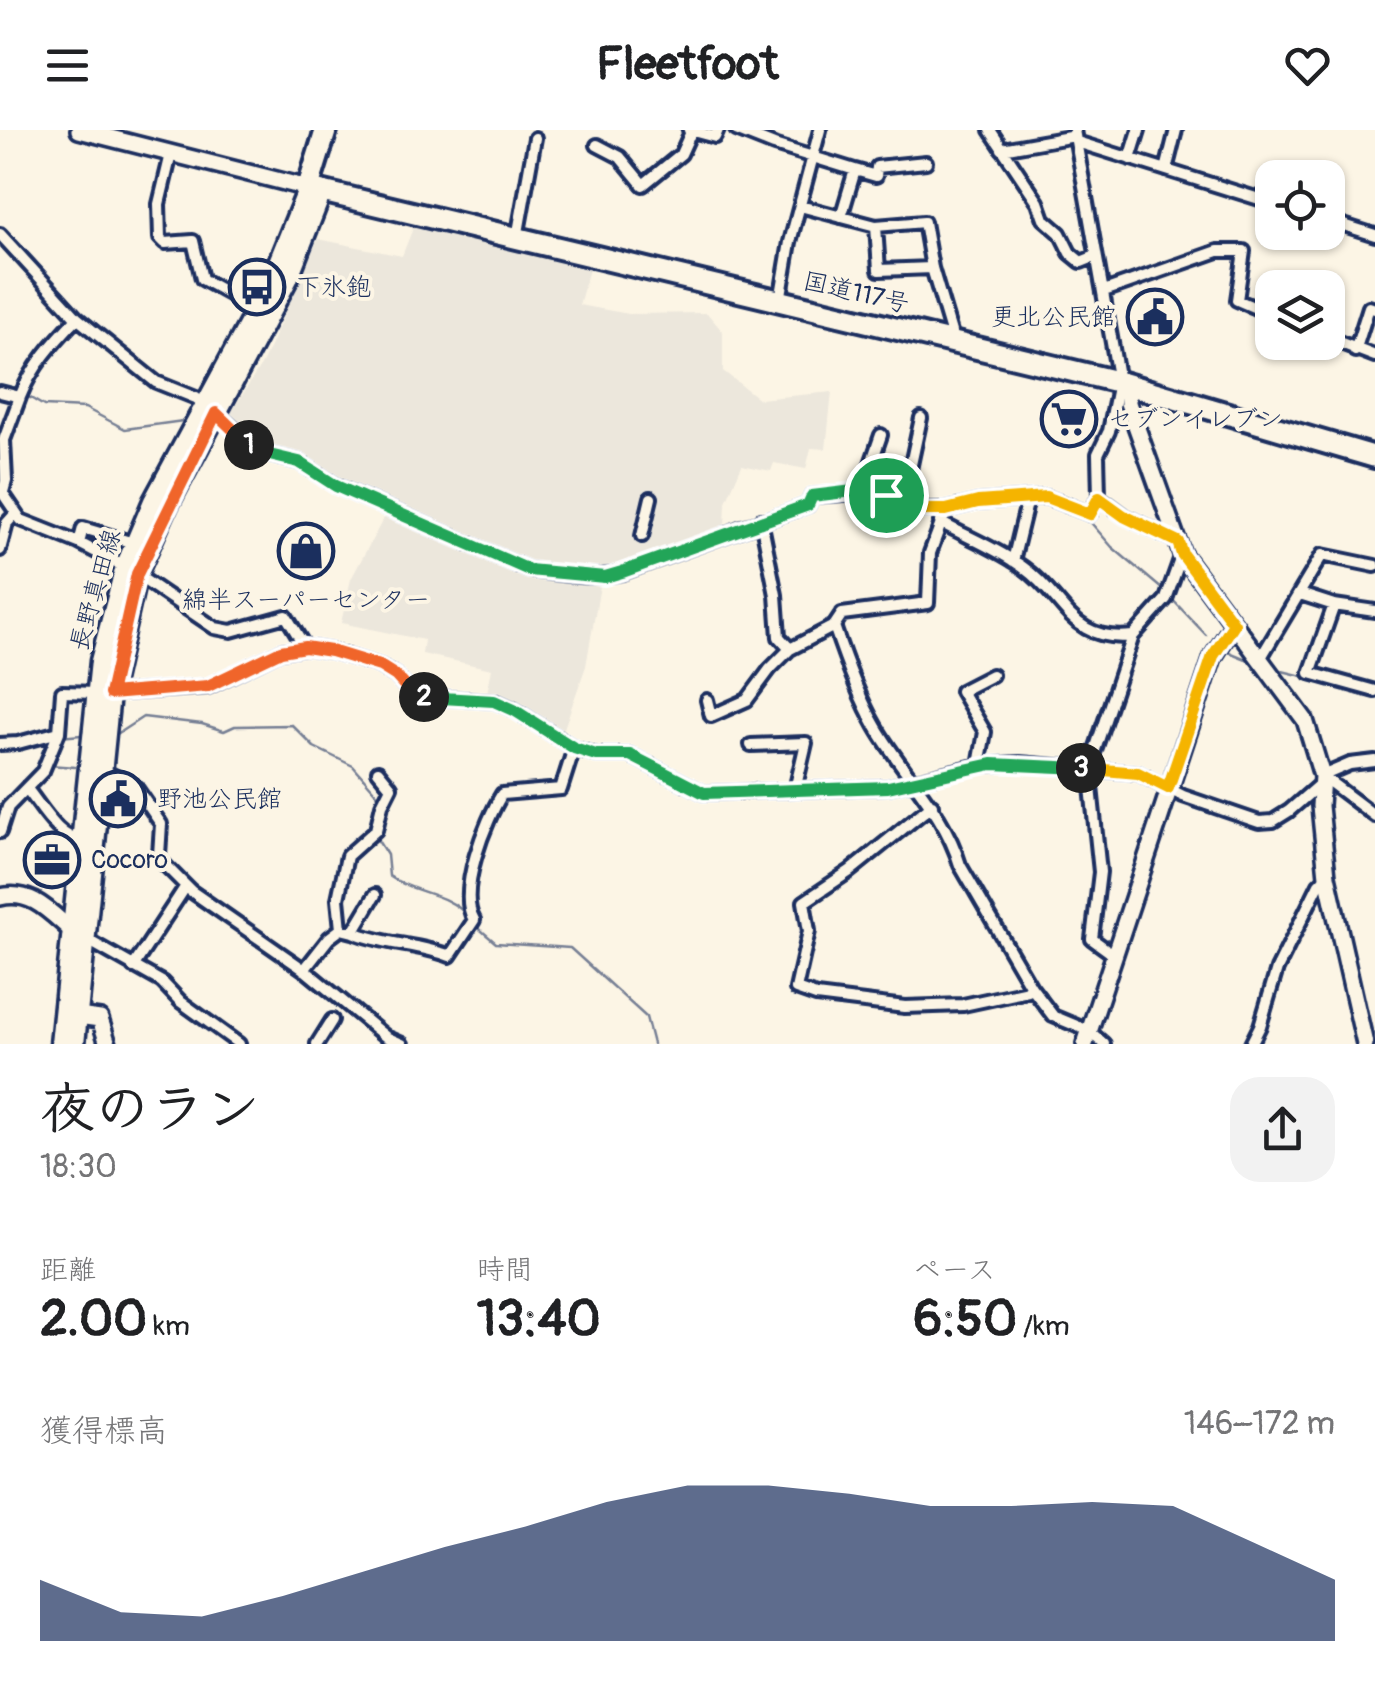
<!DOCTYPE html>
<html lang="ja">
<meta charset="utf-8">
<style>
:root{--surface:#fff;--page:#f2f2f2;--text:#202124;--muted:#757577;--accent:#1b2f5e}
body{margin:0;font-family:Pangolin,"Klee One",sans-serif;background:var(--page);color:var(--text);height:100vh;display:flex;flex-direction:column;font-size:38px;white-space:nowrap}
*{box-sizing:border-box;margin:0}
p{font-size:32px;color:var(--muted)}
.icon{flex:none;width:55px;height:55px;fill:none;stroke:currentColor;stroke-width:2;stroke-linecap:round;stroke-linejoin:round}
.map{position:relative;height:914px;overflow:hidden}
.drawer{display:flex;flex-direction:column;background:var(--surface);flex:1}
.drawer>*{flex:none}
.fabs{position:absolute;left:1255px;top:30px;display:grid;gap:20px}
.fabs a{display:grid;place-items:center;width:90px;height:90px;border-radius:20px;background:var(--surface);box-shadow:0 2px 8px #0004;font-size:50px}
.pin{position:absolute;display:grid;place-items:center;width:85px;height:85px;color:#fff;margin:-42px;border:5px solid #fff;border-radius:50%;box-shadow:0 2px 10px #0007}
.km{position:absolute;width:50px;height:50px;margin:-25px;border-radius:50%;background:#222;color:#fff;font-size:28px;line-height:50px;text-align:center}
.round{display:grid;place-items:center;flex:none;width:105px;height:105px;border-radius:30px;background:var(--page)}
.headline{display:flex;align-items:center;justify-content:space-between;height:170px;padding:0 40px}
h1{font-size:55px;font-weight:700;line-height:75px}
.metrics{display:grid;grid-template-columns:repeat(3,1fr);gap:15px;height:170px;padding:10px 40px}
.metrics div{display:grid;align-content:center}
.metrics b{font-size:50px;font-weight:700}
.metrics small{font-size:28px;font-weight:400}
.metrics p{font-size:28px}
.chart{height:280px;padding:20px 40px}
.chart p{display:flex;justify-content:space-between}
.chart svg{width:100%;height:180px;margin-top:10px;fill:var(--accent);opacity:.7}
header{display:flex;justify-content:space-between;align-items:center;height:130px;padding:0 40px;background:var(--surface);font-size:45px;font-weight:700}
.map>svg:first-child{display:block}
.built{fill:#ece7dc}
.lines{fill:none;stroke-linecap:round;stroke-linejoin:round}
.stream{stroke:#767f94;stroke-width:2.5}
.street-casing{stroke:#1b2f5e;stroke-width:18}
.secondary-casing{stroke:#1b2f5e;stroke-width:22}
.primary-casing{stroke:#1b2f5e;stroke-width:25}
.highway-casing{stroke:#1b2f5e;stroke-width:28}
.street{stroke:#fcf5e5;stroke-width:10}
.secondary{stroke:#fcf5e5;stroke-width:15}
.primary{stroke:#fcf5e5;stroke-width:18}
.highway{stroke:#fcf5e5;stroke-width:20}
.split-1-casing{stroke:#fff;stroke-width:20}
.split-2-casing{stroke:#fff;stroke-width:20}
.split-3-casing{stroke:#fff;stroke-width:20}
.split-4-casing{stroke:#fff;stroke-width:20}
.split-1{stroke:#22a559;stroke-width:12}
.split-2{stroke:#f0652b;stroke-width:12}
.split-3{stroke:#22a559;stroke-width:12}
.split-4{stroke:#f5b400;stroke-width:12}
.labels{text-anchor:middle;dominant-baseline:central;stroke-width:8;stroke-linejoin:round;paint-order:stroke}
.poi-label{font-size:25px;fill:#1b2f5e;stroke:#fcf5e5;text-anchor:start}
.street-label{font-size:25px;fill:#1b2f5e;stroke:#fcf5e5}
</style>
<header><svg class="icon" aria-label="menu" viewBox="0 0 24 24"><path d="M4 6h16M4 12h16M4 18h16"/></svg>Fleetfoot<svg class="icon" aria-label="heart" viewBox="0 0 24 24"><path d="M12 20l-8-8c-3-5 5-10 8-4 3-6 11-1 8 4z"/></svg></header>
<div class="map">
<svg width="1375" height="914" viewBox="0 0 1375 914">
<rect width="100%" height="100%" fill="#fcf5e5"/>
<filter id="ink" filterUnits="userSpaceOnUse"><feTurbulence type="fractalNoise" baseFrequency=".01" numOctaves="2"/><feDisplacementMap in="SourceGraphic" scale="20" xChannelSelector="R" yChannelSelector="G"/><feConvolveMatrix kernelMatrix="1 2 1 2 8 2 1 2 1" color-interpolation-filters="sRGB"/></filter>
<g filter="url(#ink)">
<path class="built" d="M 415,93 L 591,132 L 579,175 L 629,184 L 707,183 L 723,202 L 723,241 L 759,269 L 832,262 L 826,319 L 811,318 L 806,339 L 774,333 L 771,341 L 742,335 L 726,372 L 725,396 L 683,417 L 603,439 L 531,433 L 350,354 L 305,326 L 259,317 L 227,289 L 263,232 L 318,109 L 402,126 Z
M 387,382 L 561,449 L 601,450 L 586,536 L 562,604 L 508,571 L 487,563 L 492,539 L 422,524 L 424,510 L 341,493 L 351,449 Z"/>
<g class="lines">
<path class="stream" d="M 27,266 L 44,276 L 85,278 L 125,299 L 183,291
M 284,322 L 296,324
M 304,328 L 324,342
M 331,346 L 467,407
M 1034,373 L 1051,373
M 1086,387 L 1112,417 L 1163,460
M 692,412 L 738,390 L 797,374
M 480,413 L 534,435 L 563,437
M 575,438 L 613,439 L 656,425
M 1169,466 L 1206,505
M 1229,522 L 1251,531
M 1274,539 L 1315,549
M 117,604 L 143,587 L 202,594 L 224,601 L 235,596 L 292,595 L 314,617 L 353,636 L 380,667
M 60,607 L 81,605
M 49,635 L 75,637
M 127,658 L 156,695
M 383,695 L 387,684 L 385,679
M 379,702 L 377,709 L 387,725 L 389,746 C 414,764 446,762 467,785
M 196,770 L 300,843
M 475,795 L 496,813 L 570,818 L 646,887 L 653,914
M 314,854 L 382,914"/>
<g class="street-casing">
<path id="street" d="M 689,0 L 715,7 L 718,0
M 736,0 L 774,15 L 855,40 L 841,87
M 990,0 L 1038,72 L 1044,89 L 1060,103 L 1070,123 L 1081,132 L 1096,126
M 1077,12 L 1272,73
M 597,15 L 620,27 L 643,55 L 681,24 L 691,2
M 1002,19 L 1075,6
M 171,24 L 159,74 L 160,108 L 165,113 L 193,111 L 202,149 L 256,179
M 1130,29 L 1139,0
M 855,40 L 876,46 L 877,37 L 926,32
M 1166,40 L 1176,0
M 800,76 L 876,96 L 924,92 L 932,138 L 951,202 L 950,211
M 1328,90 L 1375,105
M 876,96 L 879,140 L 932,138
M 0,104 L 77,188 L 156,252 L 196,268 L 205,275
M 517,108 L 535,8
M 1104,161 L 1218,121 L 1244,121 L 1237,170 L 1272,185
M 780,171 L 790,112 L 820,0
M 1328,208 L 1375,226
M 1355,221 L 1369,177 L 1375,179
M 0,262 L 20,267 C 32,236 54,212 77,188
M 216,283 L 261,323 L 299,332 L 337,356 L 529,440 C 559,444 592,450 622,443 L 808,375 L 812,366 L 874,362 L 924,380 L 946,380 L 978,372 L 1046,367 L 1090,384 L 1099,367 L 1098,324 L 1109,301 L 1119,252 L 1074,0
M 0,359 L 21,390 L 79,413 L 125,437 L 215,498 L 231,501 L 286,486 L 305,517
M 862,360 L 881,305
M 3,362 L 6,351 L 4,310 L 20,267
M 1099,367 L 1125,386 L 1178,412
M 903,372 L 921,288
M 761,390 L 776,465 L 779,507 L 790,519
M 940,392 C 967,407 1000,420 1024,438 C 1067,469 1070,513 1133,506
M 642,406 L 651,368
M 79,413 L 83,398 L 127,411
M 0,420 L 7,393 L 16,383
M 1013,431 L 1028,369
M 1300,464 L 1334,475 L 1375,481
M 1334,475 L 1310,543 L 1375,561
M 834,496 C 845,529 858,566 876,597 C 903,644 944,681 960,735 L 1031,857 L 1053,886 L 1089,901 L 1104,914
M 1260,529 L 1322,425 L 1375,436
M 110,564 L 208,557 L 281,521 L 305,517 L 331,521 L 380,536 L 396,546 L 414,566 L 495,571 L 515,580 L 574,618 L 597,625 L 630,625 L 704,663 L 888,657 L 979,635 L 1020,633 L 1138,643 L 1183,666 L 1259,692 L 1273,691 L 1289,681 L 1321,653
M 707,570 L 711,586 L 747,570 L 770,539 L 790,519 L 834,496 L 842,484 L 928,473 L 930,423 L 946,380
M 0,614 L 18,613 L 59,602 L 62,562 L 97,563
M 751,615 L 806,613 L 795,660
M 1375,631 L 1350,634 L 1322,646 L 1375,686
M 979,635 L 985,602 L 961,561 L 992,545
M 102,640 L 135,656 L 161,694 L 159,725 L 162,732 L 191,761 L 306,841 L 386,907 L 402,914
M 27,659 C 41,676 59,710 82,710
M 932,675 L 850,741 L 804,772 L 809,801 L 796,859 L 816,866 L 905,877 L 963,875 L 1028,861 L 1031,857
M 0,702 L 8,677 L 43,641 L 59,602
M 375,765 L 353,802 L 341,799 L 338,769 L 347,726 L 376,700 L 382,675 L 391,657 L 378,641
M 353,802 C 385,815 418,814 450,826 L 474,790 C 457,761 486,690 502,664 L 561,659 L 574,618
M 84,808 L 162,852 L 181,872 L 239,914
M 1114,825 L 1092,809 L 1100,742 L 1089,638 L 1133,506 L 1166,469 L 1182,424
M 133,837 L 186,756
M 304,840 L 329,808 L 341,799
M 317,914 L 332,890
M 1251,914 L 1260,896 L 1277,839 L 1319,754 L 1327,746"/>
</g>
<g class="secondary-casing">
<path id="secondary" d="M 79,0 L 308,58
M 1119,252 L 1128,266 L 1128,273 L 1182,424 L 1305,590 L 1322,646 L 1320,676 L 1327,746 L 1365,914
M 0,767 C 31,759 50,782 72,801
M 78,886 L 100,889 L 108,914
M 1085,914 L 1213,527 L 1234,494"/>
</g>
<g class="primary-casing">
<path id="primary" d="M 60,914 L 100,531 L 125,437 L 153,371 L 266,162 L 308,58
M 75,914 L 110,564 L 137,444 L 168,375 L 288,149 L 322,62"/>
</g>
<g class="highway-casing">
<path id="highway" d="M 326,0 L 308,58 L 1119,252 L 1375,327"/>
</g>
<use href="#street" class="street"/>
<use href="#secondary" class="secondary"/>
<use href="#primary" class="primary"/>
<use href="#highway" class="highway"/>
</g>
</g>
<g class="lines" filter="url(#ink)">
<g class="split-1-casing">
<path id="split-1" d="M 249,315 L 261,323 L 299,332 L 336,356 L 529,440 L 605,447 L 622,442 L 808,375 L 812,366 L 862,360 L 886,365"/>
</g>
<g class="split-2-casing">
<path id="split-2" d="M 249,315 L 216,283 L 137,444 L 110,564 L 208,556 L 281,521 L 305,517 L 331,521 L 380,536 L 396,546 L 414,566 L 424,567"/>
</g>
<g class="split-3-casing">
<path id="split-3" d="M 424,567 L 494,571 L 514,580 L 574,618 L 596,625 L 630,625 L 704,663 L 888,657 L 992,634 L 1081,638"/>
</g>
<g class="split-4-casing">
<path id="split-4" d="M 886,365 L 924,380 L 946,380 L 978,372 L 1046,367 L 1090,384 L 1099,368 L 1124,386 L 1178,412 L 1182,424 L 1234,494 L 1213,526 L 1168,658 L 1138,643 L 1081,638"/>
</g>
<use href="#split-1" class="split-1"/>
<use href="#split-2" class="split-2"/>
<use href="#split-3" class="split-3"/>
<use href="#split-4" class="split-4"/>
</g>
<defs>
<g id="bus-ring" transform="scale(2.875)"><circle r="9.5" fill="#fcf5e5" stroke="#1b2f5e" stroke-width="1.5"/><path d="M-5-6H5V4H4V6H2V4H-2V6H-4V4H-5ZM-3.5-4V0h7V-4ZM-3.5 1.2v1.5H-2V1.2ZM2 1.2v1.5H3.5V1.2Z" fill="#1b2f5e"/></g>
<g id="civic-ring" transform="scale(2.875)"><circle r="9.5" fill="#fcf5e5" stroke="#1b2f5e" stroke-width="1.5"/><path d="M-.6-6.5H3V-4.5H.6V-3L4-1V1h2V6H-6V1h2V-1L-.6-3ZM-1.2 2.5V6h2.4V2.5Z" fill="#1b2f5e"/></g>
<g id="supermarket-ring" transform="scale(2.875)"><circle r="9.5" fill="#fcf5e5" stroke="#1b2f5e" stroke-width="1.5"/><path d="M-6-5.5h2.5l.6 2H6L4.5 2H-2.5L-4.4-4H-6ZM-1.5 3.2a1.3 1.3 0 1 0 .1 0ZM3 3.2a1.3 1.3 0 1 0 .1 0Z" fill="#1b2f5e"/></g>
<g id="shop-ring" transform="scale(2.875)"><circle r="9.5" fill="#fcf5e5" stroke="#1b2f5e" stroke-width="1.5"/><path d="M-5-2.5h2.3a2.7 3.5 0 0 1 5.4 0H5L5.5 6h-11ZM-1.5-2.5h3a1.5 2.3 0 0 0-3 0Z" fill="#1b2f5e"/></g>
<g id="office-ring" transform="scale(2.875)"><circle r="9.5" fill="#fcf5e5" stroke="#1b2f5e" stroke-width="1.5"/><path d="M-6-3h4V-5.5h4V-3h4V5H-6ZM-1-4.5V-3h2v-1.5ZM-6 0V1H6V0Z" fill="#1b2f5e"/></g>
</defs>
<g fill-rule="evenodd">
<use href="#bus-ring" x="257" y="157"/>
<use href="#civic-ring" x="1155" y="187"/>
<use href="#supermarket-ring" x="1069" y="289"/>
<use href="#shop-ring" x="306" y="421"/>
<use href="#civic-ring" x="118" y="669"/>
<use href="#office-ring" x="52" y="730"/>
</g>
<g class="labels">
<g class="poi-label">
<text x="296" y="157">下氷鉋</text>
<text x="1116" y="187" text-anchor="end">更北公民館</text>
<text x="1108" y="289">セブンイレブン</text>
<text x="306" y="470" text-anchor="middle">綿半スーパーセンター</text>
<text x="157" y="669">野池公民館</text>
<text x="91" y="730">Cocoro</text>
</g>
<g class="street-label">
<text transform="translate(856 163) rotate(13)">国道117号</text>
<text transform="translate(96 460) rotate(-74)">長野真田線</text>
</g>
</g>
</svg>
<div class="fabs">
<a><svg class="icon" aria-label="locate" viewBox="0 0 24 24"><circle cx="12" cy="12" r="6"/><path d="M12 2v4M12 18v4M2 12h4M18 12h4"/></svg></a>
<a><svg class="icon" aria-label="layers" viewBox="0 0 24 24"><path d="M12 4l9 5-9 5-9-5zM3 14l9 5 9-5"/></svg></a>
</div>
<div class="pin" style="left:886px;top:365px;background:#1e9e55"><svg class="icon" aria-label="arrive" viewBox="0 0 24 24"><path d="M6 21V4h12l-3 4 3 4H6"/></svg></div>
<b class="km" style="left:249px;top:315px">1</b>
<b class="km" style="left:424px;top:567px">2</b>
<b class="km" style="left:1081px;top:638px">3</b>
</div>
<section class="drawer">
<div class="headline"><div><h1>夜のラン</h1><p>18:30</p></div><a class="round"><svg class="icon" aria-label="share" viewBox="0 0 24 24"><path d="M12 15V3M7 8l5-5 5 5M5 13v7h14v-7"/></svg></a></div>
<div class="metrics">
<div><p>距離</p><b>2.00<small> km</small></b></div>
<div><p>時間</p><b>13:40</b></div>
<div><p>ペース</p><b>6:50<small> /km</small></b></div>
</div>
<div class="chart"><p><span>獲得標高</span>146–172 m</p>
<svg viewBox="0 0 160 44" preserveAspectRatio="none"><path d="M0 44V29L10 37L20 38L30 33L40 27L50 21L60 16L70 10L80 6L90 6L100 8L110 11L120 11L130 10L140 11L150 20L160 29V44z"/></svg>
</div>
</section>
